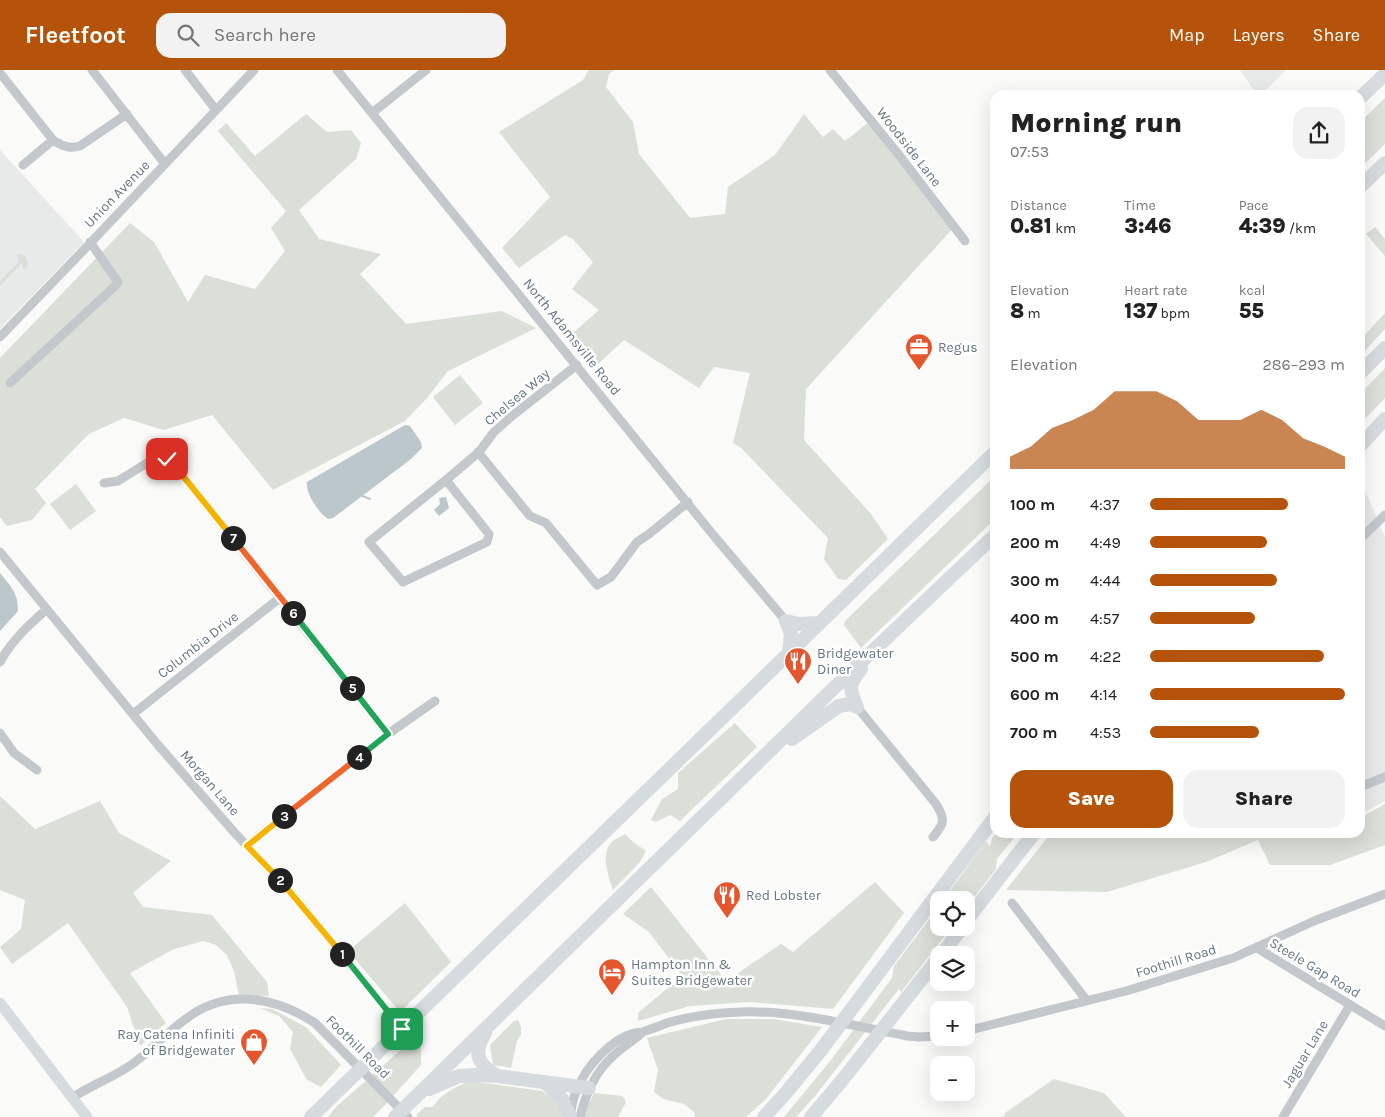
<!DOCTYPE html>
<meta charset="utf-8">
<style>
:root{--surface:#fff;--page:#f2f2f2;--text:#222;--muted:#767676;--accent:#b45309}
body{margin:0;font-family:Karla,sans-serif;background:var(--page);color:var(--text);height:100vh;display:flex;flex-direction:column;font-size:19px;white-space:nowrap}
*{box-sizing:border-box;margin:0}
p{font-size:16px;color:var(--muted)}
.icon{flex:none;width:28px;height:28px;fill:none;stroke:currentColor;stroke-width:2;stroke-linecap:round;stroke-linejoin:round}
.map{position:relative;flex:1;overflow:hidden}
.side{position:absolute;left:990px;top:20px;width:375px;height:748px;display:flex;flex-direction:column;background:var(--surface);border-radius:15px;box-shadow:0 5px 20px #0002}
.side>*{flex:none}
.buttons{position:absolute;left:930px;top:821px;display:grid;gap:10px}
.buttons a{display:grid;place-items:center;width:45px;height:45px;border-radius:10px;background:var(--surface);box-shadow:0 5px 20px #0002;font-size:25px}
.pin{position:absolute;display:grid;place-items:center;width:42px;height:42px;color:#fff;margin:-21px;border-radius:10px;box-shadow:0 2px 8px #0006}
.km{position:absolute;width:25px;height:25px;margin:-12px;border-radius:50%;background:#222;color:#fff;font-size:14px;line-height:25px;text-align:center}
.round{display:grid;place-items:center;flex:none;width:52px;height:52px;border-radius:15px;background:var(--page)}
.overview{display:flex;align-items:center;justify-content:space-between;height:85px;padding:0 20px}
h1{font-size:28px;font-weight:800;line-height:38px}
.stats{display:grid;grid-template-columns:repeat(3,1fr);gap:8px;height:85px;padding:5px 20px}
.stats div{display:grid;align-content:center}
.stats b{font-size:21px;font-weight:800}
.stats small{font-size:14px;font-weight:400}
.stats p{font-size:14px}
.chart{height:140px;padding:10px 20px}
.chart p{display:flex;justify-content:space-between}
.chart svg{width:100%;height:90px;margin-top:5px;fill:var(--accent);opacity:.7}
.cta{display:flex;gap:10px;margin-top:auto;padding:10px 20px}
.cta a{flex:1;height:58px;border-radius:15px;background:var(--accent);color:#fff;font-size:20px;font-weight:800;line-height:58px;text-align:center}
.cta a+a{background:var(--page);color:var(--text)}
ul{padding:0 20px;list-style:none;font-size:16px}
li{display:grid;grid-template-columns:80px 60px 1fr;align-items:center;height:38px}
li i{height:12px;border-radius:6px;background:var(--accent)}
header{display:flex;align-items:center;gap:30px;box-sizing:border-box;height:70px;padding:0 25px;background:var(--accent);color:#fff}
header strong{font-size:24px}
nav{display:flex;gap:28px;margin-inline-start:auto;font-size:18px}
.search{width:350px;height:45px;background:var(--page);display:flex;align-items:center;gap:12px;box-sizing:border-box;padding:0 18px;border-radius:15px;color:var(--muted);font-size:19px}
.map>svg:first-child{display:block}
.built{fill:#e8e9e9}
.green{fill:#dadfd7}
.water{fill:#bbc7cb}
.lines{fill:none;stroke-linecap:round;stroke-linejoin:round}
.stream{stroke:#bbc7cb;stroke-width:2}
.minor{stroke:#c3c8cc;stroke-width:9}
.major{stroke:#d6dbdf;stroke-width:11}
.highway{stroke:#d6dbdf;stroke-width:14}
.split-1-casing{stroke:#fff;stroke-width:10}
.split-2-casing{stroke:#fff;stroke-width:10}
.split-3-casing{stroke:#fff;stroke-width:10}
.split-4-casing{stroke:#fff;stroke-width:10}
.split-5-casing{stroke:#fff;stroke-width:10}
.split-6-casing{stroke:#fff;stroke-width:10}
.split-7-casing{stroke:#fff;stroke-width:10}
.split-8-casing{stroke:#fff;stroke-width:10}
.split-1{stroke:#22a559;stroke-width:6}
.split-2{stroke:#f5b400;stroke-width:6}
.split-3{stroke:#f5b400;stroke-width:6}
.split-4{stroke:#f0652b;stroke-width:6}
.split-5{stroke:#22a559;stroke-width:6}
.split-6{stroke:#22a559;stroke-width:6}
.split-7{stroke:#f0652b;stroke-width:6}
.split-8{stroke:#f5b400;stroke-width:6}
.labels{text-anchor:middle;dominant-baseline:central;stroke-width:5;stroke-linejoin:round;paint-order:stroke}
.street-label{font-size:14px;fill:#657683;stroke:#fff}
.poi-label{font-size:14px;fill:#657683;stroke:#fff;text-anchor:start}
</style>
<header>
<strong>Fleetfoot</strong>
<div class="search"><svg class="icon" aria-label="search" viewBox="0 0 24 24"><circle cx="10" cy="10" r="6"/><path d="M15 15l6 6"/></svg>Search here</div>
<nav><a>Map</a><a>Layers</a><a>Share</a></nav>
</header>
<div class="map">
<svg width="1385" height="1047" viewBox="0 0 1385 1047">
<rect width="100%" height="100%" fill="#fafaf8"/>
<path class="built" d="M 1240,0 L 1286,0 L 1264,22 L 1264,25 L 1257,25 Z
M 0,80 L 84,172 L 0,259 Z
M 1360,409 L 1385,467 L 1385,731 L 1360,744 Z"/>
<path class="green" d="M 589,0 L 614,0 L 609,4 L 606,17 L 633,52 L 639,84 L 690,148 L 725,144 L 728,117 L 775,85 L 804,44 L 823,67 L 833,59 L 845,71 L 870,51 L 956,155 L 806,319 L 804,370 L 871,444 L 888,469 L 846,510 L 838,509 L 824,489 L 828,468 L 740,377 L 733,373 L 750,303 L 714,297 L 699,318 L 624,270 L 596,296 L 573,263 L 599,240 L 572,219 L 593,192 L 573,169 L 565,165 L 519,198 L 502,178 L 550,127 L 499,62 L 583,10 Z
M 1385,28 L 1385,74 L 1360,98 L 1360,52 Z
M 306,44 L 327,62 L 351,60 L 361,73 L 356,89 L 299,140 L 319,169 L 381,184 L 360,204 L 406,254 L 502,241 L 536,258 L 448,301 L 427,328 L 405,351 L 273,420 L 212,345 L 164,360 L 124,348 L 89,364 L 35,419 L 46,433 L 32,450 L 7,456 L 0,447 L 0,288 L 130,153 L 154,172 L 188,232 L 205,205 L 255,219 L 285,181 L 271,158 L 286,141 L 218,61 L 226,53 L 255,86 Z
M 1375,157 L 1385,169 L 1385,186 L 1366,164 Z
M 20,184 L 25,186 L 27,189 L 28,194 L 24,200 L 22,193 L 0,216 L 0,211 L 19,192 L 17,185 Z
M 1385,243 L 1385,259 L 1360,286 L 1360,270 Z
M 1385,298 L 1385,328 L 1360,354 L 1360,324 Z
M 460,305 L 483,333 L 455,355 L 433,327 Z
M 995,406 L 995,449 L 861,578 L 844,555 L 845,551 Z
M 76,414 L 96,441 L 70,460 L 50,434 Z
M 735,653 L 757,677 L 680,751 L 670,745 L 656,752 L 651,750 L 662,729 L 678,719 L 678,703 Z
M 0,726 L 35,759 L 100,731 L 119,763 L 171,791 L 133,823 L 143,837 L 212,845 L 267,912 L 269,926 L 239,926 L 234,901 L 227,885 L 216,875 L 203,871 L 174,879 L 130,903 L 166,953 L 140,976 L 127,937 L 68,853 L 12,894 L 0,877 L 21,859 L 25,830 L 0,820 Z
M 1385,734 L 1385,775 L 1330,795 L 1270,795 L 1258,770 L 1206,792 L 1107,822 L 1006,820 L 1051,763 L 1360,762 L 1360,748 Z
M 997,763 L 1018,763 L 997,789 L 996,799 L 966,838 L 966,830 L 943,830 L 986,771 L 990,777 L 992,768 Z
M 625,764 L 633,772 L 646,781 L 640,792 L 613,820 C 608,805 599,782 614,770 C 618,768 622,766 625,764 Z
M 875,812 L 904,843 L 833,939 L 750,932 L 690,936 L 638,951 L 638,943 L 682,906 L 649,862 L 623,844 L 651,817 L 726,911 L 781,874 L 793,882 Z
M 405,833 L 451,892 L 400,942 L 348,881 Z
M 939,836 L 939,858 L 951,858 L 901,922 L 899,919 L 815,1026 L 796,1047 L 784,1047 L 831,990 L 892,908 L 894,896 Z
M 260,938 L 272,939 L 306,957 L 341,995 L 321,1017 L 307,1010 L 290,979 L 293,962 L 279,946 Z
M 726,949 L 773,949 L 822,957 L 766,1029 L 746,1047 L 695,1047 L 694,1042 L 684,1034 L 663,1029 L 654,1022 L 658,1000 L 647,968 Z
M 518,950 L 521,957 L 521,964 L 517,971 L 511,998 L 493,995 L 490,975 L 514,951 Z
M 421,962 L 421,995 L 385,1035 L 373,1047 L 328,1047 L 336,1037 Z
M 1054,1009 L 1104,1023 L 1126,1047 L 1004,1047 L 1005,1043 Z
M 469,1011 L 542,1021 L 553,1028 L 562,1039 L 565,1047 L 418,1047 L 416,1045 L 425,1037 L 433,1037 C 441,1023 455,1018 469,1011 Z
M 594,1023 L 622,1026 C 625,1029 626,1031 625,1034 L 618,1047 L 584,1047 L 588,1031 L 590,1032 Z"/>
<path class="water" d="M 405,355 L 410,356 L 421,372 L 422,378 L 411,389 L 333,448 L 328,449 C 319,443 305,423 307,412 Z
M 446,427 L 449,438 L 439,446 L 434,440 L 440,434 L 439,428 Z
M 0,503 C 11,517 18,522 18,541 L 0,561 Z"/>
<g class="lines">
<path class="stream" d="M 360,425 L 370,429"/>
<path class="minor" d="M 92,0 L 165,94
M 185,0 L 216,40
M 337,0 L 714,466 L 786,551
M 830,0 L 899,85 L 965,171
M 0,3 L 53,70 C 62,76 69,79 80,76 L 127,44
M 372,43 L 426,0
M 23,95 L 53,70
M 0,267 L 77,187 L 254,0
M 10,313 L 114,217 L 118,212 L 90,172
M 478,382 L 530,446 L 546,453 L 597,515 L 611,507 L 637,472 L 649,464 L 688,432
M 446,410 L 489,464 L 487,472 L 403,512 L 369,472 Z
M 446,410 L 479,382 L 494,362 L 512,346 L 577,295
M 104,413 L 118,411 L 155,388 C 164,386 169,390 175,396 L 388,664
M 1360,469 L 1385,445
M 0,482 L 158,675 L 234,762 L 302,835 L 402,959
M 0,592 C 12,570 29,555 47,539
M 857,637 L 936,734 C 946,750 944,754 933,767
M 133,644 L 281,527
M 0,663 L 14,683 L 37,700
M 1360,717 L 1385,707
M 247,775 L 388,664 L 435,631
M 1012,833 L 1087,931
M 1257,878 L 1385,956
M 966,961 L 1126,921 L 1233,888 L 1314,851 L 1385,824
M 72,1028 C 92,1014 116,1007 135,992 C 154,978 170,959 190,946 C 230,918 277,928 315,953 L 408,1047
M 570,1046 C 572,1036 573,1026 578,1017 C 587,996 611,969 634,963 C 638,962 641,963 645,961 C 652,959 659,956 667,953 C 690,946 717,943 741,942 C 794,940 854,956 907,966 L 919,967 L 939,966
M 580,1047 C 586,1023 595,1002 614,985 C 623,977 633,971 642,963
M 1283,1047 L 1350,935"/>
<path class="major" d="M 0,933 L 87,1047"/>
<path class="highway" d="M 1360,28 L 1385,4
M 1360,117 L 1385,93
M 1360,303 L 1385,278
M 1360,376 L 1385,349
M 786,551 L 798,554 L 819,553
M 786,551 L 791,563 L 789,583
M 857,637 C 849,619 848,615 861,599
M 792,669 L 839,636 L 850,634 L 857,637
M 966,851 L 1035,762
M 941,885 L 962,858
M 485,963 C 473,983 477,994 497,1006
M 545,1012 L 562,1029 L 570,1047
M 429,1019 L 459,1006 L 475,1005 L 498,1006 L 589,1018
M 311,1047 L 755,616 L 995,382
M 395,1047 L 837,615 L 995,465
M 764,1047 L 785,1024 L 821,980 L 995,747
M 811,1047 L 844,1008 L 939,887"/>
</g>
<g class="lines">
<g class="split-1-casing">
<path id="split-1" d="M 342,884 L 402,959"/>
</g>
<g class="split-2-casing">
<path id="split-2" d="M 280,810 L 342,884"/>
</g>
<g class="split-3-casing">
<path id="split-3" d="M 280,810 L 247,776 L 284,746"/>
</g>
<g class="split-4-casing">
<path id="split-4" d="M 284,746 L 359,687"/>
</g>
<g class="split-5-casing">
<path id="split-5" d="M 352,618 L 388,664 L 359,687"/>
</g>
<g class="split-6-casing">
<path id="split-6" d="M 293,543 L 352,618"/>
</g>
<g class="split-7-casing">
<path id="split-7" d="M 233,468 L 293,543"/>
</g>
<g class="split-8-casing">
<path id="split-8" d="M 167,389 L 175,396 L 233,468"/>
</g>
<use href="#split-1" class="split-1"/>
<use href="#split-2" class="split-2"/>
<use href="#split-3" class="split-3"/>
<use href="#split-4" class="split-4"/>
<use href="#split-5" class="split-5"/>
<use href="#split-6" class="split-6"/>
<use href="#split-7" class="split-7"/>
<use href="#split-8" class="split-8"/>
</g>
<defs>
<g id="office-pin" transform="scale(1.4375)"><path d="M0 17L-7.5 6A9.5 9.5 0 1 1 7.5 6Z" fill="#e4572e" stroke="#fff"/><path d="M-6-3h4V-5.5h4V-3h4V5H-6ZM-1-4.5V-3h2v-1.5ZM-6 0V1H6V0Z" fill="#fff"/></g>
<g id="restaurant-pin" transform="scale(1.4375)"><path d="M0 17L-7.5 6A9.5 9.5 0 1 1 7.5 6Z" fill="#e4572e" stroke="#fff"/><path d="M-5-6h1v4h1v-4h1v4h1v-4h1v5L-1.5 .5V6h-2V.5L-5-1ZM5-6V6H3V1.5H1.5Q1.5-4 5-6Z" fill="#fff"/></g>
<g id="hotel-pin" transform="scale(1.4375)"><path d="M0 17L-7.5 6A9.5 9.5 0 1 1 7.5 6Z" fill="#e4572e" stroke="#fff"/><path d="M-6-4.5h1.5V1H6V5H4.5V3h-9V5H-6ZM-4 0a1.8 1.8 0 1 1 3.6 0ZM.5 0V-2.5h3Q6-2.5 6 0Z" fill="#fff"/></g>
<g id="shop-pin" transform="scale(1.4375)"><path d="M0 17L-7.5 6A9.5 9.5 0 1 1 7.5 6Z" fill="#e4572e" stroke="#fff"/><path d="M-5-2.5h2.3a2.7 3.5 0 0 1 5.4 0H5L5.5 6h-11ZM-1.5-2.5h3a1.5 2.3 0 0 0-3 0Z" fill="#fff"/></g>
</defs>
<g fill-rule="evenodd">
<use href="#office-pin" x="919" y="277"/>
<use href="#restaurant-pin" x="798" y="591"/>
<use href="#restaurant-pin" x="727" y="825"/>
<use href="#hotel-pin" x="612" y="902"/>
<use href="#shop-pin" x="254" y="972"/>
</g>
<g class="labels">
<g class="street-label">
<text transform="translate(909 77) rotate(52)">Woodside Lane</text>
<text transform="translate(117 124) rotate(-46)">Union Avenue</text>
<text transform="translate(572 267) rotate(51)">North Adamsville Road</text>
<text transform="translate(517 327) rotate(-40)">Chelsea Way</text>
<text transform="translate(198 575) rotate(-38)">Columbia Drive</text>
<text transform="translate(210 713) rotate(49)">Morgan Lane</text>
<text transform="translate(1176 891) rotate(-17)">Foothill Road</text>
<text transform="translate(1315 898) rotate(31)">Steele Gap Road</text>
<text transform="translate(358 977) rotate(45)">Foothill Road</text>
<text transform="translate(1305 984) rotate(-59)">Jaguar Lane</text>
</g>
<g class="poi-label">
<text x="938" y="277">Regus</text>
<text x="817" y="583">Bridgewater<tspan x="817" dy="16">Diner</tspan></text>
<text x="746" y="825">Red Lobster</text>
<text x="631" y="894">Hampton Inn &amp;<tspan x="631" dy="16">Suites Bridgewater</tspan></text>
<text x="235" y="964" text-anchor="end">Ray Catena Infiniti<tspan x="235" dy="16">of Bridgewater</tspan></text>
</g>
</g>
</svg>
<div class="buttons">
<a><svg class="icon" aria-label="locate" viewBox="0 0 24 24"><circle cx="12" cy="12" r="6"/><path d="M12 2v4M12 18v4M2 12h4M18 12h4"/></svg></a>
<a><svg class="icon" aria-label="layers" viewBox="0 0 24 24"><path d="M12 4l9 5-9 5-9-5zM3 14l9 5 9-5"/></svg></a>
<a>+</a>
<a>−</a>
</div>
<div class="pin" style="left:402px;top:959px;background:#1e9e55"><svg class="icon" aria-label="arrive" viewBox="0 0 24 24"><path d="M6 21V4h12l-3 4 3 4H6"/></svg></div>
<div class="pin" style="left:167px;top:389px;background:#d93025"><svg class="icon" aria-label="check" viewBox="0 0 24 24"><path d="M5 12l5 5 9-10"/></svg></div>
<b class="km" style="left:342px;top:884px">1</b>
<b class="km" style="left:280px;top:810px">2</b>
<b class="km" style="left:284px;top:746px">3</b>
<b class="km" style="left:359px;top:687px">4</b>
<b class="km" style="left:352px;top:618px">5</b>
<b class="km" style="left:293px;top:543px">6</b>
<b class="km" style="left:233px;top:468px">7</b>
<section class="side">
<div class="overview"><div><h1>Morning run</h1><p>07:53</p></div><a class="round"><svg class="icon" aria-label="share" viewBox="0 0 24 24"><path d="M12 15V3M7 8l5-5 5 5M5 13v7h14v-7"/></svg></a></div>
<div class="stats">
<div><p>Distance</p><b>0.81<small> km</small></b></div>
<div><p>Time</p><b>3:46</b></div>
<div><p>Pace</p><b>4:39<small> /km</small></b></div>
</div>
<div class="stats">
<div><p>Elevation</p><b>8<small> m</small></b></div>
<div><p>Heart rate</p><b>137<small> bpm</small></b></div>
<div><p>kcal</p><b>55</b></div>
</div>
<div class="chart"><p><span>Elevation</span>286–293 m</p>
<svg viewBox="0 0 160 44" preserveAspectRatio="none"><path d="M0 44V38L10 33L20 24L30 20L40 15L50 6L60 6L70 6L80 11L90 20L100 20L110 20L120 15L130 20L140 29L150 33L160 38V44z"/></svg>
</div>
<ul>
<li><b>100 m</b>4:37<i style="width:71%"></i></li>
<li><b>200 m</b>4:49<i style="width:60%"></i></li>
<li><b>300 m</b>4:44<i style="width:65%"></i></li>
<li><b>400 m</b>4:57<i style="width:54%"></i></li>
<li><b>500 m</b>4:22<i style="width:89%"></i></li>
<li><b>600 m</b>4:14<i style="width:100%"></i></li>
<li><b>700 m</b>4:53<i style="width:56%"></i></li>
</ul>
<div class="cta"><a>Save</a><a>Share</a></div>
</section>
</div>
